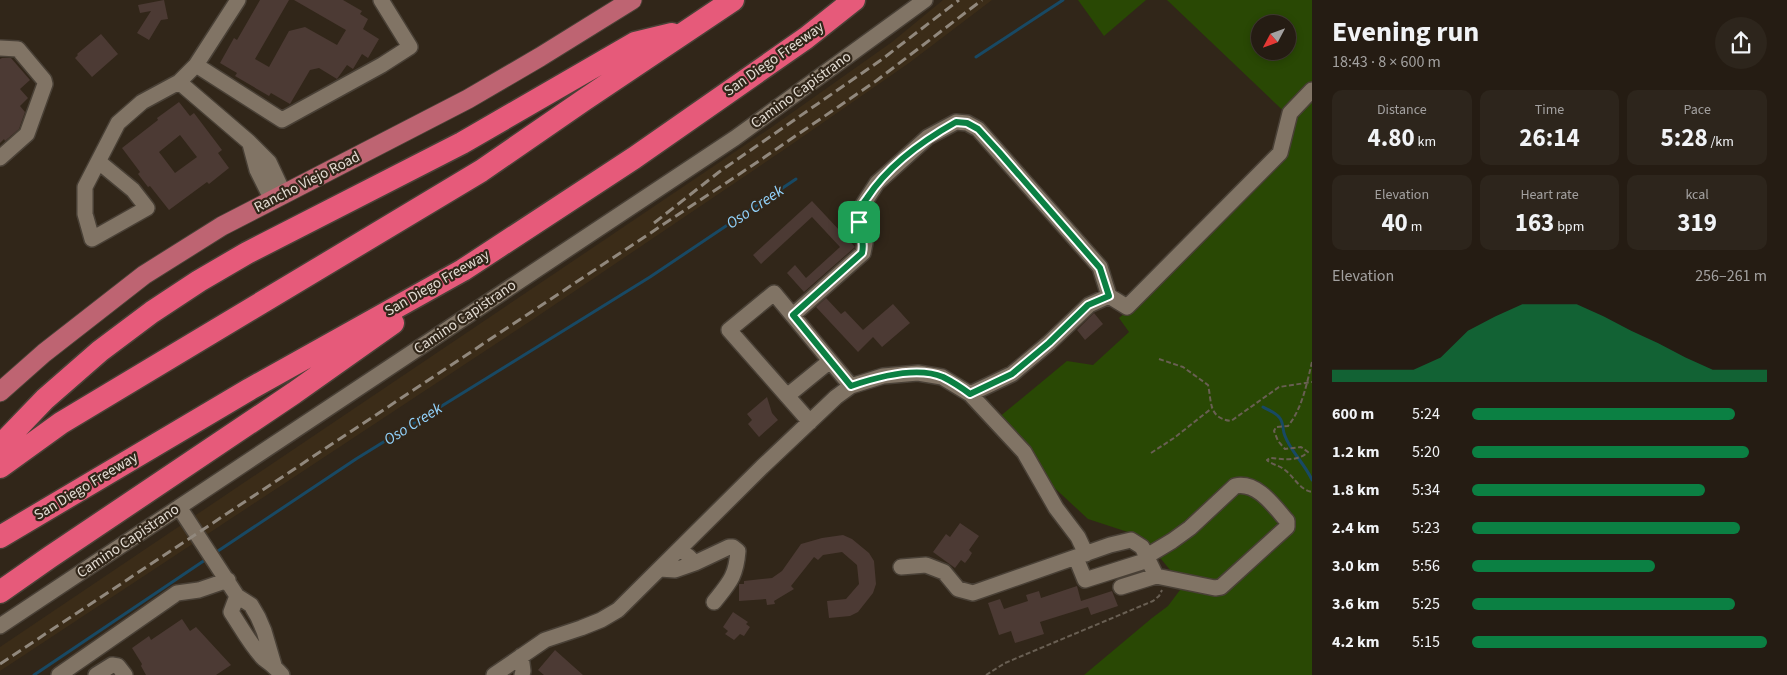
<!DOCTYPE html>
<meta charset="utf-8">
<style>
:root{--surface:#251c13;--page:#2d251c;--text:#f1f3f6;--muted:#a3a1a0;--line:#423a33;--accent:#0b8043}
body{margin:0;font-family:"Source Sans 3",sans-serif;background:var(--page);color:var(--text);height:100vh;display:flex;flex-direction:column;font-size:19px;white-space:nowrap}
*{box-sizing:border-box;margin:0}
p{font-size:16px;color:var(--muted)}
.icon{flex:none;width:28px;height:28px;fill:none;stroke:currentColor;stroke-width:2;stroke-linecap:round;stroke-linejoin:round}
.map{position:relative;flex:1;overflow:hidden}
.panel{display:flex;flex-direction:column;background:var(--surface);width:475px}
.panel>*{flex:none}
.needle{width:32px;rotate:229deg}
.buttons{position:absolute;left:1251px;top:15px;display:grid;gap:10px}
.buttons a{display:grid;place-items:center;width:45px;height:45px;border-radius:50%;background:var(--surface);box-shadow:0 2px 8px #0003,0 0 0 1px var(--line);font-size:25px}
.pin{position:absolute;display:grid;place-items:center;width:42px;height:42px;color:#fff;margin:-21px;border-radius:10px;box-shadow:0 2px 8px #0006}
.round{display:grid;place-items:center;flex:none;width:52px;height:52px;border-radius:26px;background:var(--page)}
.summary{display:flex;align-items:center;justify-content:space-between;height:85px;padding:0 20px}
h1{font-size:28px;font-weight:700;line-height:38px}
.metrics{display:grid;grid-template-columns:repeat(3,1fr);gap:8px;height:85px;padding:5px 20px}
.metrics div{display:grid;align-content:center;border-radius:10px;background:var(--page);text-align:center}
.metrics b{font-size:25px;font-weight:700}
.metrics small{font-size:14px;font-weight:400}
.metrics p{font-size:14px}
.chart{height:140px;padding:10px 20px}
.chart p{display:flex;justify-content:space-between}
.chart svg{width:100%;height:90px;margin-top:5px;fill:var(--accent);opacity:.7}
ul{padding:0 20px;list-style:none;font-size:16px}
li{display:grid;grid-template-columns:80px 60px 1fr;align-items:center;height:38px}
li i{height:12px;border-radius:6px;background:var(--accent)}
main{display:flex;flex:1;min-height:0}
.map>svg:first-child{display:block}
.built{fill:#3b2c18}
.green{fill:#294804;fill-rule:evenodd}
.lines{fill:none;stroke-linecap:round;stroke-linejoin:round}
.stream{stroke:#184964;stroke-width:3}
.building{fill:#4c3a34;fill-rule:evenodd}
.minor-casing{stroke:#494036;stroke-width:18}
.major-casing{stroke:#494036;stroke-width:21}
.highway-casing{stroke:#494036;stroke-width:25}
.path{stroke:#695f53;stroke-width:2;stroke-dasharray:5 2.5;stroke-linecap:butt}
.minor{stroke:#817465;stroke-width:15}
.major{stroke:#be6472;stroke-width:19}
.highway{stroke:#e65a7a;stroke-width:22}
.rail{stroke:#91887d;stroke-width:3;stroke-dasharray:10 5;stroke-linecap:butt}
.route-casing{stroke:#fff;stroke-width:10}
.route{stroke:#0b8043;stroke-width:6}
.labels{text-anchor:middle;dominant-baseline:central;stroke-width:4.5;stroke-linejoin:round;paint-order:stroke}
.street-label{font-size:15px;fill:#e3dcd3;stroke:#312619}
.water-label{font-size:16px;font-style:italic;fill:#92d2fb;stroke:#312619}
</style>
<main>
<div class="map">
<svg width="1312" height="675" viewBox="0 0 1312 675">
<rect width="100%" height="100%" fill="#312619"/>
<path class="built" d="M 943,0 L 992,0 L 909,63 L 785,149 L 532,320 L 0,671 L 0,647 L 769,129 L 892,42 Z"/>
<path class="green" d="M 1078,0 L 1146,0 L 1104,36 Z
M 1167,0 L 1312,0 L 1312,675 L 1084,675 L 1152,618 L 1168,606 L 1180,590 L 1175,576 L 1143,537 L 1088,519 L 1047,481 L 998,418 L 1067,361 L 1093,365 L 1129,332 L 1119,318 L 1137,303 L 1277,147 L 1294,121 ZM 1260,24 L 1288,24 L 1288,51 L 1260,51 Z"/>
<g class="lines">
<path class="stream" d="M 976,57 L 1063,0
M 1263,407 C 1268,410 1275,412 1279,417 C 1284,422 1282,430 1285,436 C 1291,452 1305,464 1312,480
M 215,553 L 356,459 L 650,277 L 796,179
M 34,675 L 208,558"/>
</g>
<path class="building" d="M 164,0 L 168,19 L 161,20 L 149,40 L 137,33 L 151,11 L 140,13 L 138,5 Z
M 260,0 L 289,0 L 255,59 L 269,67 L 289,31 L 305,27 L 337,45 L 346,30 L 294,0 L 343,0 L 362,11 L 360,14 L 368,19 L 363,29 L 379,39 L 368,58 L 362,54 L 353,69 L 347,65 L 337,79 L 319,68 L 310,70 L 290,104 L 271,93 L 269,96 L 235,76 L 237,73 L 220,63 L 234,38 L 237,40 Z
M 101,34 L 118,54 L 92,77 L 75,58 L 78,55 L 77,54 Z
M 2,58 L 11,58 L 30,80 L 20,89 L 28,98 L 20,106 L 25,112 L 19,129 L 5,141 L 4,139 L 0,143 L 0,59 Z
M 179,102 L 190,116 L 194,113 L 222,150 L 218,153 L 229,168 L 209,184 L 207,182 L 169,210 L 150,186 L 148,187 L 138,174 L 140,172 L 122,148 L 158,120 L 157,118 ZM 180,135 L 197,157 L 175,173 L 159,152 Z
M 812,201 L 855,247 L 804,292 L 787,273 L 795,265 L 806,278 L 840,247 L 812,217 L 761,264 L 753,255 Z
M 826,298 L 841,314 L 845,311 L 863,330 L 893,304 L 910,323 L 882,347 L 873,337 L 858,352 L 816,307 Z
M 1094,313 L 1103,324 L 1085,340 L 1077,330 Z
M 767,397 L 772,413 L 778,420 L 759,437 L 748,424 L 752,420 L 747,414 Z
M 960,523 L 979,536 L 969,550 L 972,553 L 969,558 L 965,563 L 961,560 L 955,568 L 933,552 L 946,534 L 950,537 Z
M 843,535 L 852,539 L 869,553 L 874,561 L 876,584 L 873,593 L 858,612 L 850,616 L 829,618 L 827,601 L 846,599 L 859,584 L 857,565 L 842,552 L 823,555 L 818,560 L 814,557 L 791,586 L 794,589 L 774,601 L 775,604 L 767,605 L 766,599 L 739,601 L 739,584 L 744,584 L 744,581 L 772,578 L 782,571 L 801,544 L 822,538 Z
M 1077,586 L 1081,601 L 1112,591 L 1118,606 L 1091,615 L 1088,607 L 1040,622 L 1044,634 L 1015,643 L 1011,631 L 999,635 L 988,603 L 1000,599 L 1004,609 L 1028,601 L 1026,595 L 1039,591 L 1041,598 Z
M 733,612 L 748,622 L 746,624 L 750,627 L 744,636 L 740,634 L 734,640 L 725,634 L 728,631 L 723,627 Z
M 182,619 L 190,631 L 196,627 L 231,665 L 216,675 L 146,675 L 141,666 L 142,664 L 132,648 L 149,636 L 151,640 Z
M 555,650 L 583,675 L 544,675 L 538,670 Z"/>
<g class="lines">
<g class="minor-casing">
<path id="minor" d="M 0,48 L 18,49 L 44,80 L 45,84 L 27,134 L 0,158
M 196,65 L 282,120 L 382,65 L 410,47 L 381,0
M 179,82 L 249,142 L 269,162 L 284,194
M 250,144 L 257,170 L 272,200
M 99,162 L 133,190 L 147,208 L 92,239 L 85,214 L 85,187 L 118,123 L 142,102 L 179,82 L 196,65 L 238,0
M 793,315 L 863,253 L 865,243 L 859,222 L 859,211 L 877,183 L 928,137 L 956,122 L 967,123 L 978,129 L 1100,267 L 1109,296
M 970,394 L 1012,374 L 1049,343 L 1089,305 L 1109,296 L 1127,307 L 1280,153 L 1290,113 L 1312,90
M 787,396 L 830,361
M 810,422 L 729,330 L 774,293 L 851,386
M 179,507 L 237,596 L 251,605 L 258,617 L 264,631 L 274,665
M 1147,556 L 1172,541 L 1190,528 L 1235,486 C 1257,481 1274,506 1287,521 L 1287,527 L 1221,587 L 1215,588 L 1156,576
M 1076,558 L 1085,580 L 1148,560
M 695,563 L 729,547 L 733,547 L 738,551 C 736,577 729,583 714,602
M 901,567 L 926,565 L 944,572 L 958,589 L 973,593 L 1110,545 L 1131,540 L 1142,547 L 1156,576 L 1121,587
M 660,569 L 675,570 L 695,563 L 688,556
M 237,596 L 231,612 C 241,627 251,646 264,659 C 271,664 277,669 282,675
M 0,626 L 735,138 L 925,0
M 521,656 L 523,671 L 522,675
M 59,675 L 177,593 L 199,590 L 228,580
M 96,675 L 112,665 L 118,666 L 125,675
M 494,675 L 545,640 L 581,628 L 601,620 L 618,610 L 762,467 L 836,397 L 851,386 L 883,376 L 918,373 L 942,377 L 970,394 L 1024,452 L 1056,508 L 1078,537 L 1086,554"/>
</g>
<g class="major-casing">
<path id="major" d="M 0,392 L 44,353 L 144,275 L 222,226 L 468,99 L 540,57 L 632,0"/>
</g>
<g class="highway-casing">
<path id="highway" d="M 0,446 L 45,399 L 100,351 L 152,312 L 199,281 L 247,253 L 462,143 L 635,43 L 672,34
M 0,467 L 61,423 L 481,171 L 584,100 L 733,0
M 0,537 L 250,389 L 463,270 L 634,158 L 806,38 L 854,0
M 0,592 L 50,557 L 294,393 L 393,323"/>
</g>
<path class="path" d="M 1159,359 L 1183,367 L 1208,385 C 1212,402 1208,418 1231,421 L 1279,387 L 1312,382
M 1312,362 C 1307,383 1302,409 1288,426 L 1276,427 L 1274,431 L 1278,441 L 1285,449 L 1301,447 L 1308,452 C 1298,462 1282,459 1270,458 L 1267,460 C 1272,465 1279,465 1285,470 C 1294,477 1300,490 1312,492
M 1151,453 L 1174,438 L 1212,408
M 986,675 L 1005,663 L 1153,601 L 1159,596 L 1162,590"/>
<use href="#minor" class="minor"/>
<use href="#major" class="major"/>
<use href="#highway" class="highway"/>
<path class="rail" d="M 654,223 L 719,172 L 881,60 L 959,0
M 0,664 L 753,165 L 876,81 L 982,0"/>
</g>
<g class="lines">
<g class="route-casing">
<path id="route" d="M 956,122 L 967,123 L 978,129 L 999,152 L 1100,268 L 1109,296 L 1088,305 L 1049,343 L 1012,374 L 970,394 C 962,388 953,382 943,377 C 917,366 877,377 851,386 L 793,315 L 862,253 C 866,237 856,225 859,211 C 860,207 864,202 867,198 C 888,166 922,141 956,122 Z"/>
</g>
<use href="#route" class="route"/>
</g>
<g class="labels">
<g class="street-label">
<text transform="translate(774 59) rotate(-35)">San Diego Freeway</text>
<text transform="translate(801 90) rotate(-36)">Camino Capistrano</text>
<text transform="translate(307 182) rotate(-27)">Rancho Viejo Road</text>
<text transform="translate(437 283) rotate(-30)">San Diego Freeway</text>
<text transform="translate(465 317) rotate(-34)">Camino Capistrano</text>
<text transform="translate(86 486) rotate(-31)">San Diego Freeway</text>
<text transform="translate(128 541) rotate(-34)">Camino Capistrano</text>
</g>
<g class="water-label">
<text transform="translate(755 207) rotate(-34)">Oso Creek</text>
<text transform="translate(413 424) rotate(-32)">Oso Creek</text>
</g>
</g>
</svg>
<div class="buttons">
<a><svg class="needle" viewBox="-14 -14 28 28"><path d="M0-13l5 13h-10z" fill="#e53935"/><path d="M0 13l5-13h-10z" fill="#a3a1a0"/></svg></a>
</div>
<div class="pin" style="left:859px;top:222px;background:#1e9e55"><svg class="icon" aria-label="arrive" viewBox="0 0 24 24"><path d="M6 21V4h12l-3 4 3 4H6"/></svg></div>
</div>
<section class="panel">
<div class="summary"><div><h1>Evening run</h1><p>18:43 · 8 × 600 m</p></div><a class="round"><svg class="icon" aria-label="share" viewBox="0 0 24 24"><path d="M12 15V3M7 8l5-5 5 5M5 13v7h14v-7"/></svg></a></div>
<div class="metrics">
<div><p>Distance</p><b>4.80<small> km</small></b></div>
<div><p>Time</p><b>26:14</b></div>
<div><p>Pace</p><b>5:28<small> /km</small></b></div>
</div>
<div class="metrics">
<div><p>Elevation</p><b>40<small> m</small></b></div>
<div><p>Heart rate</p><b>163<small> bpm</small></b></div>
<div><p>kcal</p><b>319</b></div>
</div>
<div class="chart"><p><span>Elevation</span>256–261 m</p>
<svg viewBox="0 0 160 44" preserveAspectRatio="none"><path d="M0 44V38L10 38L20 38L30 38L40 32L50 19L60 12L70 6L80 6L90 6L100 12L110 19L120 25L130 32L140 38L150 38L160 38V44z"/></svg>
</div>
<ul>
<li><b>600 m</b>5:24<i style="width:89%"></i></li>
<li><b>1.2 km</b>5:20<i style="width:94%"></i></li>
<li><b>1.8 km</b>5:34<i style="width:79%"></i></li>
<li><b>2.4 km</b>5:23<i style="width:91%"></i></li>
<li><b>3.0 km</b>5:56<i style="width:62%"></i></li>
<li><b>3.6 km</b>5:25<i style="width:89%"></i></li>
<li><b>4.2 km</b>5:15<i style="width:100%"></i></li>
</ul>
</section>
</main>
